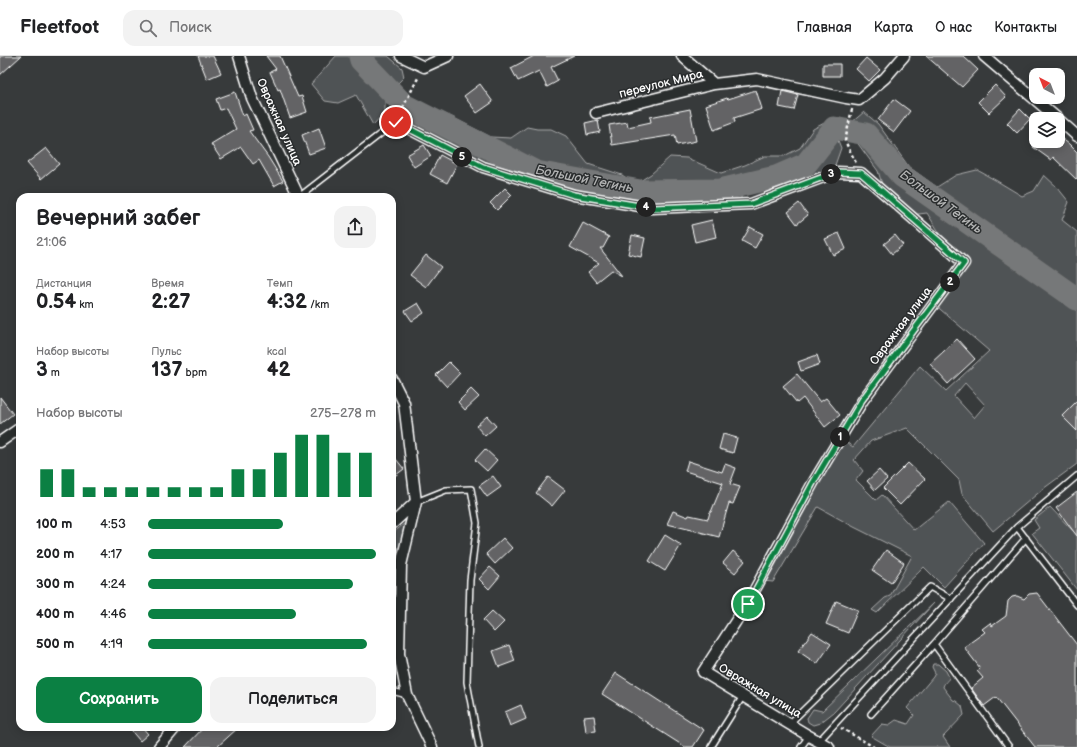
<!DOCTYPE html>
<html lang="ru">
<meta charset="utf-8">
<style>
:root{--surface:#fff;--page:#f2f2f2;--text:#202124;--muted:#757577;--line:#e0e0e0;--accent:#0b8043}
body{margin:0;font-family:"Balsamiq Sans",sans-serif;background:var(--page);color:var(--text);height:100vh;display:flex;flex-direction:column;font-size:15px;white-space:nowrap}
*{box-sizing:border-box;margin:0}
p{font-size:13px;color:var(--muted)}
.icon{flex:none;width:22px;height:22px;fill:none;stroke:currentColor;stroke-width:2;stroke-linecap:round;stroke-linejoin:round}
.map{position:relative;flex:1;overflow:hidden}
.drawer{position:absolute;left:16px;top:137px;width:380px;height:538px;display:flex;flex-direction:column;background:var(--surface);border-radius:12px;box-shadow:0 2px 10px #0003}
.drawer>*{flex:none}
.needle{width:26px;rotate:318deg}
.controls{position:absolute;left:1029px;top:12px;display:grid;gap:8px}
.controls a{display:grid;place-items:center;width:36px;height:36px;border-radius:8px;background:var(--surface);box-shadow:0 2px 10px #0003;font-size:20px}
.pin{position:absolute;display:grid;place-items:center;width:34px;height:34px;color:#fff;margin:-17px;border:2px solid #fff;border-radius:50%;box-shadow:0 1px 4px #0007}
.km{position:absolute;width:20px;height:20px;margin:-10px;border-radius:50%;background:#222;color:#fff;font-size:11px;line-height:20px;text-align:center}
.round{display:grid;place-items:center;flex:none;width:42px;height:42px;border-radius:12px;background:var(--page)}
.headline{display:flex;align-items:center;justify-content:space-between;height:68px;padding:0 20px}
h1{font-size:22px;font-weight:700;line-height:30px}
.metrics{display:grid;grid-template-columns:repeat(3,1fr);gap:6px;height:68px;padding:4px 20px}
.metrics div{display:grid;align-content:center}
.metrics b{font-size:20px;font-weight:700}
.metrics small{font-size:11px;font-weight:400}
.metrics p{font-size:11px}
.chart{height:112px;padding:8px 20px}
.chart p{display:flex;justify-content:space-between}
.chart svg{width:100%;height:72px;margin-top:4px;stroke:var(--accent);stroke-width:6}
.cta{display:flex;gap:8px;margin-top:auto;padding:8px 20px}
.cta a{flex:1;height:46px;border-radius:12px;background:var(--accent);color:#fff;font-size:16px;font-weight:700;line-height:46px;text-align:center}
.cta a+a{background:var(--page);color:var(--text)}
ul{padding:0 20px;list-style:none;font-size:13px}
li{display:grid;grid-template-columns:64px 48px 1fr;align-items:center;height:30px}
li i{height:10px;border-radius:5px;background:var(--accent)}
header{display:flex;align-items:center;gap:24px;box-sizing:border-box;height:56px;padding:0 20px;background:var(--surface);border-bottom:1px solid var(--line)}
header strong{font-size:19px}
nav{display:flex;gap:22px;margin-inline-start:auto;font-size:14px}
.search{width:280px;height:36px;background:var(--page);display:flex;align-items:center;gap:10px;box-sizing:border-box;padding:0 14px;border-radius:12px;color:var(--muted);font-size:15px}
.map>svg:first-child{display:block}
.green{fill:#505354;stroke:#a8a9aa;fill-rule:evenodd}
.lines{fill:none;stroke-linecap:round;stroke-linejoin:round}
.river{stroke:#767879;stroke-width:23}
.building{fill:#636465;stroke:#fff}
.service-casing{stroke:#fff;stroke-width:8}
.minor-casing{stroke:#fff;stroke-width:13}
.path{stroke:#fff;stroke-width:2.5;stroke-dasharray:3 3;stroke-linecap:butt}
.service{stroke:#2a2d2e;stroke-width:5}
.minor{stroke:#2a2d2e;stroke-width:10}
.route-casing{stroke:#fff;stroke-width:8}
.route{stroke:#0b8043;stroke-width:5}
.labels{text-anchor:middle;dominant-baseline:central;stroke-width:3;stroke-linejoin:round;paint-order:stroke}
.street-label{font-size:12px;fill:#fff;stroke:#2a2d2e}
.water-label{font-size:13px;font-style:italic;fill:#b4b5b5;stroke:#2a2d2e}
</style>
<header>
<strong>Fleetfoot</strong>
<div class="search"><svg class="icon" aria-label="search" viewBox="0 0 24 24"><circle cx="10" cy="10" r="6"/><path d="M15 15l6 6"/></svg>Поиск</div>
<nav><a>Главная</a><a>Карта</a><a>О нас</a><a>Контакты</a></nav>
</header>
<div class="map">
<svg width="1077" height="691" viewBox="0 0 1077 691">
<rect width="100%" height="100%" fill="#373a3b"/>
<filter id="ink" filterUnits="userSpaceOnUse"><feTurbulence type="fractalNoise" baseFrequency=".025" numOctaves="2"/><feDisplacementMap in="SourceGraphic" scale="8" xChannelSelector="R" yChannelSelector="G"/><feConvolveMatrix kernelMatrix="1 2 1 2 8 2 1 2 1" color-interpolation-filters="sRGB"/></filter>
<g filter="url(#ink)">
<path class="green" d="M 336,0 L 388,0 L 402,12 L 404,21 L 397,28 L 387,24 L 385,36 L 385,56 L 373,69 L 356,39 L 338,47 L 325,45 L 311,28 Z
M 408,55 L 424,64 L 438,55 L 452,61 L 491,81 L 511,82 L 527,71 L 537,73 L 551,73 L 566,80 L 588,108 L 622,119 L 631,125 L 615,137 L 604,139 L 560,130 L 479,106 L 420,75 L 403,63 Z
M 864,56 L 878,68 L 909,111 L 937,131 L 956,119 L 977,114 L 997,125 L 1022,140 L 1034,135 L 1044,119 L 1057,131 L 1069,146 L 1062,164 L 1077,176 L 1077,408 L 1043,433 L 993,475 L 962,438 L 959,424 L 907,372 L 871,385 L 854,404 L 863,415 L 856,424 L 876,444 L 882,439 L 914,474 L 949,446 L 984,487 L 944,531 L 924,511 L 877,557 L 872,554 L 885,542 L 890,540 L 912,500 L 854,471 L 818,451 L 773,526 L 763,525 L 843,384 L 853,391 L 920,310 L 946,335 L 989,295 L 934,248 L 964,206 L 939,176 L 927,157 L 910,159 L 885,138 L 878,115 L 856,85 L 851,67 ZM 965,327 L 985,349 L 974,362 L 954,340 Z
M 830,64 L 841,92 L 834,112 L 797,128 L 747,133 L 740,143 L 715,142 L 656,149 L 646,141 L 640,125 L 651,118 L 670,101 L 687,102 L 721,117 L 745,109 L 765,100 L 784,100 L 800,92 L 813,73 Z
M 1050,451 L 1073,475 L 1077,473 L 1077,534 L 1032,477 L 1039,472 L 1034,464 Z
M 405,467 C 399,491 395,516 392,542 L 392,478 Z
M 934,547 L 834,656 L 820,667 L 813,669 L 808,666 L 807,662 L 813,653 L 822,655 Z
M 938,608 L 946,615 L 949,621 C 948,626 945,624 943,631 L 953,644 L 956,645 L 962,650 L 964,659 L 943,681 L 950,691 L 890,691 L 871,680 L 882,668 L 889,669 L 896,664 L 908,668 L 914,659 L 907,652 L 933,621 L 935,617 L 932,611 L 933,608 Z"/>
<g class="lines">
<path class="river" d="M 360,0 L 361,4 L 404,49 L 536,116 L 640,135 L 720,134 L 776,121 L 806,108 L 834,72 L 866,78 L 902,120 L 1077,243"/>
</g>
<path class="building" d="M 0,0 L 21,0 L 0,19 Z
M 198,0 L 213,0 L 221,17 L 207,23 Z
M 266,0 L 280,0 L 298,41 L 302,40 L 307,56 L 290,62 L 280,33 L 278,34 L 270,16 L 276,13 Z
M 534,0 L 574,0 L 551,11 L 558,25 L 547,31 L 539,15 L 518,25 L 511,12 Z
M 926,0 L 963,0 L 978,14 L 962,31 Z
M 866,2 L 880,14 L 869,25 L 856,13 Z
M 823,8 L 840,8 L 840,20 L 823,20 Z
M 480,28 L 493,46 L 477,57 L 464,40 Z
M 995,29 L 1006,41 L 989,57 L 978,46 Z
M 756,34 L 762,53 L 734,62 L 735,66 L 714,74 L 706,49 L 727,42 L 728,43 Z
M 782,35 L 798,39 L 794,54 L 779,51 Z
M 235,36 L 243,60 L 246,58 L 253,74 L 249,75 L 268,101 L 283,125 L 274,130 L 259,104 L 253,108 L 241,91 L 221,103 L 211,88 L 236,73 L 226,52 L 220,54 L 216,43 Z
M 894,43 L 910,55 L 894,76 L 878,64 Z
M 690,53 L 696,85 L 677,89 L 675,79 L 612,89 L 609,69 L 627,66 L 628,71 L 651,66 L 650,61 Z
M 1020,53 L 1030,63 L 1017,77 L 1007,67 Z
M 598,64 L 600,76 L 587,79 L 585,67 Z
M 319,72 L 326,92 L 309,98 L 302,79 Z
M 1058,80 L 1069,88 L 1077,96 L 1077,124 L 1053,101 L 1051,104 L 1033,91 L 1037,85 L 1058,85 Z
M 424,89 L 431,100 L 414,111 L 407,99 Z
M 46,92 L 59,108 L 41,123 L 27,107 Z
M 440,99 L 457,108 L 447,127 L 430,118 Z
M 505,132 L 512,139 L 497,154 L 490,147 Z
M 799,147 L 808,159 L 797,168 L 788,156 Z
M 712,164 L 716,181 L 695,186 L 691,169 Z
M 583,167 L 609,181 L 603,192 L 600,192 L 622,220 L 611,214 L 596,226 L 588,216 L 599,207 L 570,191 Z
M 750,171 L 763,178 L 755,192 L 742,185 Z
M 839,177 L 846,193 L 833,199 L 825,183 Z
M 632,179 L 645,182 L 641,201 L 628,198 Z
M 895,179 L 903,189 L 892,198 L 884,188 Z
M 426,199 L 441,211 L 426,231 L 410,219 Z
M 418,247 L 424,257 L 412,265 L 405,255 Z
M 957,283 L 975,303 L 948,328 L 930,308 Z
M 817,299 L 820,308 L 801,315 L 798,306 Z
M 449,306 L 460,317 L 447,331 L 436,319 Z
M 797,318 L 820,346 L 826,342 L 840,359 L 825,371 L 803,342 L 797,347 L 783,330 Z
M 471,333 L 479,341 L 465,354 L 458,346 Z
M 0,341 L 13,358 L 0,368 Z
M 1077,345 L 1077,375 L 1062,360 Z
M 487,360 L 496,370 L 485,380 L 476,370 Z
M 723,378 L 737,382 L 733,397 L 719,393 Z
M 485,393 L 497,404 L 487,415 L 475,404 Z
M 392,398 L 404,413 L 392,422 Z
M 688,405 L 722,416 L 725,408 L 736,412 L 730,428 L 740,431 L 733,448 L 729,447 L 719,481 L 692,474 L 667,468 L 673,455 L 688,461 L 689,459 L 708,463 L 710,456 L 711,456 L 723,427 L 685,415 Z
M 908,407 L 925,423 L 900,449 L 883,432 Z
M 879,414 L 887,423 L 875,434 L 867,425 Z
M 493,420 L 501,431 L 487,441 L 479,430 Z
M 548,421 L 565,434 L 552,450 L 536,437 Z
M 1077,436 L 1077,480 L 1056,452 Z
M 665,479 L 681,489 L 665,515 L 649,505 Z
M 503,482 L 512,492 L 495,508 L 486,498 Z
M 886,494 L 904,507 L 891,527 L 872,514 Z
M 733,495 L 745,505 L 735,517 L 723,507 Z
M 490,511 L 500,520 L 489,533 L 479,523 Z
M 1037,537 L 1077,589 L 1077,691 L 1035,691 L 996,641 L 984,650 L 971,632 L 983,622 L 977,615 L 980,612 L 964,591 L 985,576 L 982,573 L 990,567 L 992,570 L 1006,560 L 1008,545 L 1012,541 L 1017,540 L 1024,543 L 1029,538 Z
M 836,545 L 858,554 L 848,577 L 826,568 Z
M 492,555 L 504,566 L 494,576 L 483,564 Z
M 812,576 L 831,588 L 817,608 L 798,595 Z
M 509,589 L 515,605 L 499,611 L 493,595 Z
M 616,617 L 704,674 L 693,691 L 685,691 L 602,638 Z
M 521,649 L 526,663 L 510,670 L 505,656 Z
M 594,660 L 596,675 L 586,676 L 584,661 Z
M 128,671 L 142,671 L 148,678 L 140,685 Z
M 204,671 L 239,671 L 217,691 L 185,691 Z"/>
<g class="lines">
<g class="service-casing">
<path id="service" d="M 299,141 L 397,65
M 416,446 L 446,434 L 471,433 L 477,467 L 470,524 L 467,626 L 479,691
M 1017,471 L 1077,549
M 392,635 L 407,639
M 871,658 L 934,588
M 789,668 L 930,531 L 951,543
M 819,685 L 1017,471 L 1077,420
M 711,691 L 743,640
M 801,691 L 809,680
M 1009,691 L 934,588 L 1026,482"/>
</g>
<g class="minor-casing">
<path id="minor" d="M 239,0 L 252,42 L 299,141
M 401,0 L 424,11 L 448,0
M 682,0 L 714,28
M 984,0 L 1058,63
M 596,57 L 714,28 L 757,23 L 846,42 L 859,44 L 885,22 L 904,0
M 1058,63 L 1077,80
M 396,66 L 483,111 L 574,139 L 652,152 L 751,148 L 837,116 L 861,117 L 964,207 L 863,344 L 813,427 L 747,548 L 703,616 L 809,680 L 829,691
M 392,323 L 404,347 L 416,446 L 401,509 L 399,598 L 407,639 L 432,691
M 0,386 L 20,372
M 392,468 L 416,446
M 159,691 L 176,671"/>
</g>
<path class="path" d="M 852,53 L 845,85 L 856,107
M 400,57 L 419,20
M 841,672 L 874,691"/>
<use href="#service" class="service"/>
<use href="#minor" class="minor"/>
</g>
</g>
<g class="lines" filter="url(#ink)">
<g class="route-casing">
<path id="route" d="M 396,66 L 483,111 L 574,139 L 652,152 L 751,148 L 837,116 L 861,117 L 964,207 L 862,344 L 813,427 L 748,548"/>
</g>
<use href="#route" class="route"/>
</g>
<g class="labels">
<g class="street-label">
<text transform="translate(661 28) rotate(-14)">переулок Мира</text>
<text transform="translate(279 66) rotate(66)">Овражная улица</text>
<text transform="translate(901 270) rotate(-53)">Овражная улица</text>
<text transform="translate(760 635) rotate(31)">Овражная улица</text>
</g>
<g class="water-label">
<text transform="translate(584 123) rotate(11)">Большой Тегинь</text>
<text transform="translate(941 146) rotate(36)">Большой Тегинь</text>
</g>
</g>
</svg>
<div class="controls">
<a><svg class="needle" viewBox="-14 -14 28 28"><path d="M0-13l5 13h-10z" fill="#e53935"/><path d="M0 13l5-13h-10z" fill="#757577"/></svg></a>
<a><svg class="icon" aria-label="layers" viewBox="0 0 24 24"><path d="M12 4l9 5-9 5-9-5zM3 14l9 5 9-5"/></svg></a>
</div>
<div class="pin" style="left:748px;top:548px;background:#1e9e55"><svg class="icon" aria-label="arrive" viewBox="0 0 24 24"><path d="M6 21V4h12l-3 4 3 4H6"/></svg></div>
<div class="pin" style="left:396px;top:66px;background:#d93025"><svg class="icon" aria-label="check" viewBox="0 0 24 24"><path d="M5 12l5 5 9-10"/></svg></div>
<b class="km" style="left:840px;top:381px">1</b>
<b class="km" style="left:950px;top:226px">2</b>
<b class="km" style="left:831px;top:118px">3</b>
<b class="km" style="left:646px;top:151px">4</b>
<b class="km" style="left:462px;top:101px">5</b>
<section class="drawer">
<div class="headline"><div><h1>Вечерний забег</h1><p>21:06</p></div><a class="round"><svg class="icon" aria-label="share" viewBox="0 0 24 24"><path d="M12 15V3M7 8l5-5 5 5M5 13v7h14v-7"/></svg></a></div>
<div class="metrics">
<div><p>Дистанция</p><b>0.54<small> km</small></b></div>
<div><p>Время</p><b>2:27</b></div>
<div><p>Темп</p><b>4:32<small> /km</small></b></div>
</div>
<div class="metrics">
<div><p>Набор высоты</p><b>3<small> m</small></b></div>
<div><p>Пульс</p><b>137<small> bpm</small></b></div>
<div><p>kcal</p><b>42</b></div>
</div>
<div class="chart"><p><span>Набор высоты</span>275–278 m</p>
<svg viewBox="0 0 160 44" preserveAspectRatio="none"><path d="M5 44V27M15 44V27M25 44V38M35 44V38M45 44V38M55 44V38M65 44V38M75 44V38M85 44V38M95 44V27M105 44V27M115 44V17M125 44V6M135 44V6M145 44V17M155 44V17"/></svg>
</div>
<ul>
<li><b>100 m</b>4:53<i style="width:59%"></i></li>
<li><b>200 m</b>4:17<i style="width:100%"></i></li>
<li><b>300 m</b>4:24<i style="width:90%"></i></li>
<li><b>400 m</b>4:46<i style="width:65%"></i></li>
<li><b>500 m</b>4:19<i style="width:96%"></i></li>
</ul>
<div class="cta"><a>Сохранить</a><a>Поделиться</a></div>
</section>
</div>
